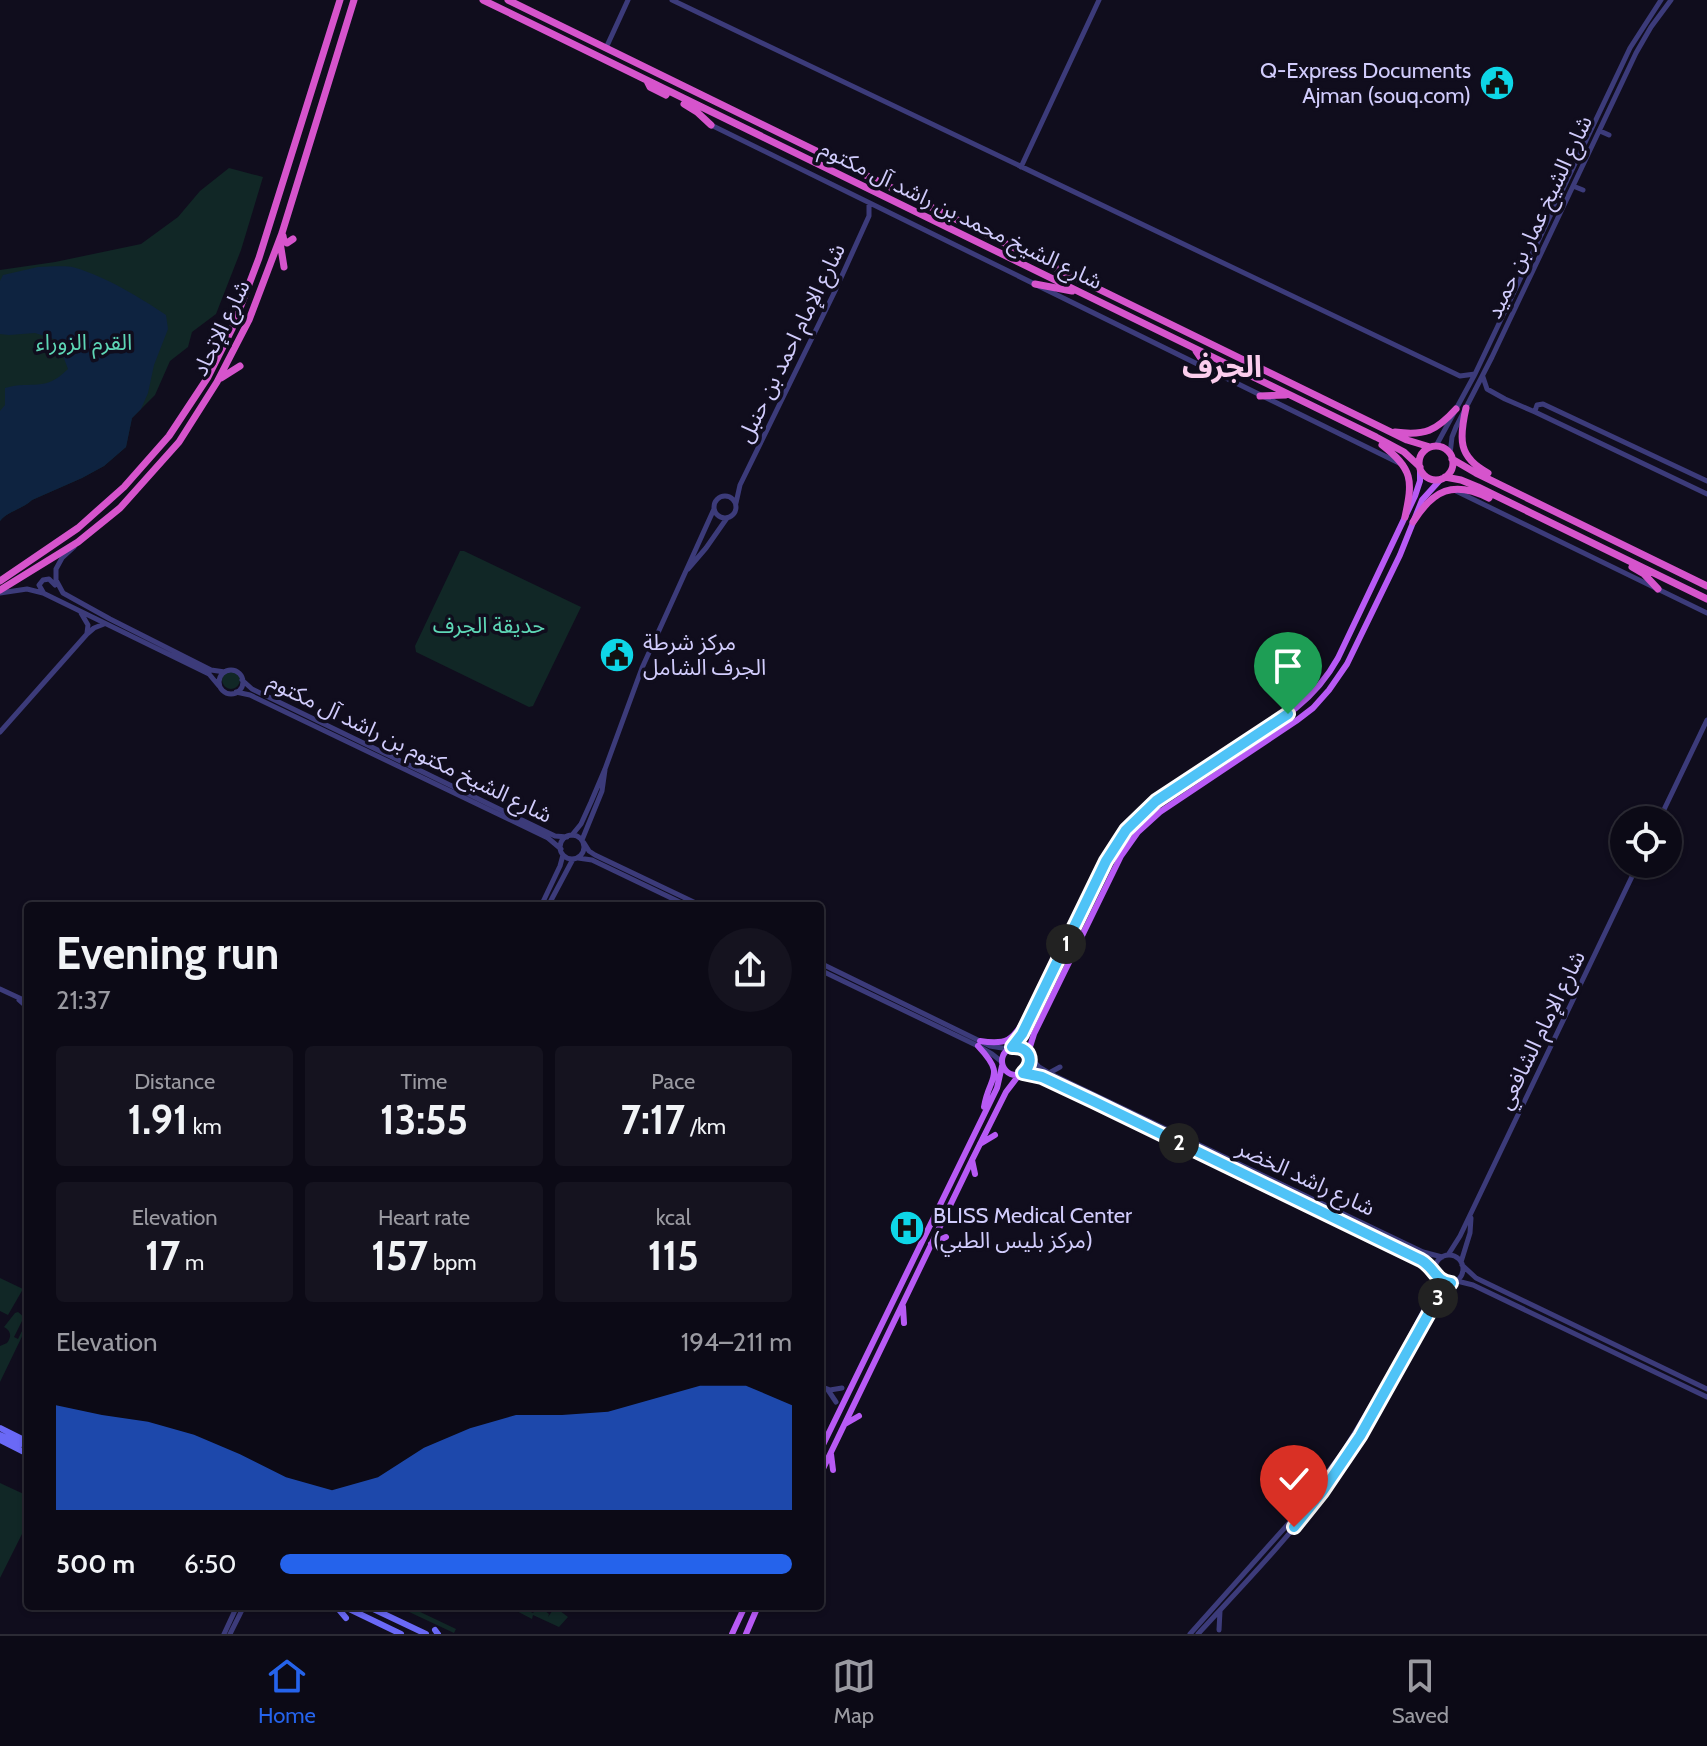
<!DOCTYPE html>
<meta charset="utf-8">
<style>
:root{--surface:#0c0a16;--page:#15131f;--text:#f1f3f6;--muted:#9a9aa1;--line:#2c2b35;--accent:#2563eb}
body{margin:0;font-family:Cabin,"Noto Sans Arabic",sans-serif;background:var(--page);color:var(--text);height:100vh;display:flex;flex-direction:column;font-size:30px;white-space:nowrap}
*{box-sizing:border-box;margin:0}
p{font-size:26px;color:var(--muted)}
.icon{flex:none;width:44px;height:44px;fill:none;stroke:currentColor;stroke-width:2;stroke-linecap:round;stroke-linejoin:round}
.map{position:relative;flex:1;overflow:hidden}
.drawer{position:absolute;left:24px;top:902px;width:800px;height:708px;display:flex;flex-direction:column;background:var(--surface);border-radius:8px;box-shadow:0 2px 6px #0004,0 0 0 2px var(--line)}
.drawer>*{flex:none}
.fabs{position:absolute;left:1610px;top:806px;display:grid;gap:16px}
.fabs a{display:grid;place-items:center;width:72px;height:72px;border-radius:50%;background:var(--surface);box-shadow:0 2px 6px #0004,0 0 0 2px var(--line);font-size:40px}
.pin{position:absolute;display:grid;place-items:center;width:68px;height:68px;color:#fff;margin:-82px -34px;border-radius:50% 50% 50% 0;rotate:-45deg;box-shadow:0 0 8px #0007}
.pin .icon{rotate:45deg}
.km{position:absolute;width:40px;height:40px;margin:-20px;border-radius:50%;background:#222;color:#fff;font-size:22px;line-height:40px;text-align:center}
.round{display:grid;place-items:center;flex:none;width:84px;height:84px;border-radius:42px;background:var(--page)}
.head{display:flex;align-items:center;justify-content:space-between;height:136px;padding:0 32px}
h1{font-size:44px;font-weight:700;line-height:60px}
.figures{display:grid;grid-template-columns:repeat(3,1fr);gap:12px;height:136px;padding:8px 32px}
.figures div{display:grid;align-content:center;border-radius:8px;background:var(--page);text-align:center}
.figures b{font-size:40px;font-weight:700}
.figures small{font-size:22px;font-weight:400}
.figures p{font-size:22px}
.chart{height:224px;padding:16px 32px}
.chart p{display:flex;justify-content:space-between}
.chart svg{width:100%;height:144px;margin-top:8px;fill:var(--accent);opacity:.7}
ul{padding:0 32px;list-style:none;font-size:26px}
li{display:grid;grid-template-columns:128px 96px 1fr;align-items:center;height:60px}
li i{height:20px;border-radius:10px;background:var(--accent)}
.tab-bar{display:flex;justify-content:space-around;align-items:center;height:112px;border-top:2px solid var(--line);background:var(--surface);font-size:22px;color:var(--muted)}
.tab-bar a{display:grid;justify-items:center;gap:4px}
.tab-bar .selected{color:var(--accent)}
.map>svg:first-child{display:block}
.green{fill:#112726}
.water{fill:#0e2340}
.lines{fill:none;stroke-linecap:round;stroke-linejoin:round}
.tertiary{stroke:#3c3b7a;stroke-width:5}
.secondary{stroke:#6a69f6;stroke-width:6}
.primary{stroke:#b85af5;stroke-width:6}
.trunk{stroke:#d654cc;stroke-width:7}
.route-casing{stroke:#fff;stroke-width:16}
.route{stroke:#4fc3f7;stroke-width:10}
.labels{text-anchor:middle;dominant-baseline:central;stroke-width:7;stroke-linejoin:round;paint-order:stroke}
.poi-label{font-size:22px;fill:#d1ccfc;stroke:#100d1d;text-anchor:start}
.street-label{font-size:22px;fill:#d1ccfc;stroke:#100d1d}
.park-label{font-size:22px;fill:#5ed7b6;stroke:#100d1d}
.district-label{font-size:30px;font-weight:bold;fill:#fcceed;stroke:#100d1d}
</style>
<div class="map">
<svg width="1707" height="1634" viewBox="0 0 1707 1634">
<rect width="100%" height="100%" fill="#100d1d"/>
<path class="green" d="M 229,168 L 263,177 L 241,250 L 216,314 L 192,332 L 188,347 L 170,361 L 155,395 L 132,418 L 126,447 L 104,466 L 82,478 L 32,500 C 23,509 8,511 0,521 L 0,270 L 55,262 L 141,244 L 178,217 L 200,191 Z
M 460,551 L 464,551 L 581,607 L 533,706 L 529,707 L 416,652 L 415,646 Z
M222 680a9 9 0 1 1 18 0a9 9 0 1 1-18 0Z
M 0,1278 L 23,1289 L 8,1315 L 0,1311 Z
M 18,1312 L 24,1317 L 14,1337 L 18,1339 L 28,1319 L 28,1324 L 0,1382 L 0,1346 L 7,1343 C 12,1336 11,1331 4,1327 L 15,1313 Z
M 0,1483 L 28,1496 L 28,1522 L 0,1578 Z
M 402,1606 L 415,1606 L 414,1609 L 456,1629 L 454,1633 L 407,1611 Z
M 507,1606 L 518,1606 L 533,1613 L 539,1606 L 549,1614 L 548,1617 L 555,1607 L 568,1617 L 559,1627 L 533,1615 L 532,1619 Z"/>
<path class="water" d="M 38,267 C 50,267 65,265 76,268 C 106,277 141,298 166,315 L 168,329 L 154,365 L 148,393 L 141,409 L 132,418 L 126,447 L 104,466 L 82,478 L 32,500 C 23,509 8,511 0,521 L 0,411 L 5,405 L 5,388 C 33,380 44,393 68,369 L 57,340 L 35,333 L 9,335 L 0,334 L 0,281 L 3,275 Z"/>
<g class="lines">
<path class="tertiary" d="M 672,0 L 1460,376 L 1475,374
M 606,48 L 628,0
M 711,125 L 1399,463
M 1600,131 L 1609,135
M 1570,152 L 1578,156
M 1021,167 L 1099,0
M 1573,186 L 1583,190
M 1483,377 L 1487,389 L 1505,399 L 1535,412 L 1707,494
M 1535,411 L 1537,405 L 1543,404 L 1707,481
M 1436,446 L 1475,374 L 1630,48 L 1661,0
M 1450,454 L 1452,437 L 1456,427 L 1492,357 L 1636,53 L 1651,27 L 1671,0
M 1456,491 L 1707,613
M714 507a11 11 0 1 1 22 0a11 11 0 1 1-22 0Z
M 736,503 L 740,485 L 835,291 L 869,216 L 869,203
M 74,547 L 62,558 L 56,569 L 56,580 L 63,593 L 110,619 L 211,670 L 225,672
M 688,569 L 706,548 L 727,518
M 43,592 L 39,585 L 43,580 L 49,579 L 55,585
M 0,593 L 27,589 L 43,593 L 209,674 L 219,686
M 81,613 L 88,625 L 87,633
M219 682a12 12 0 1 1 24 0a12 12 0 1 1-24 0Z
M 242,680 L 252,689 L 555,836 L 567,837
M 236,692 L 250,695 L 548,838 L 561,849
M 0,732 L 87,634 L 94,628 L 104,624
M 1659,820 L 1707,720
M 572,835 L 581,824 L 591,802 L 605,769 L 642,668 L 714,509
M560 847a12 12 0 1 1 24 0a12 12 0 1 1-24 0Z
M 582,840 L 602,791 L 605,770
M 584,843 L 589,851 L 595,855 L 702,906
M 578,858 L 592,860 L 688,906
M 541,906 L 560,866 L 563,855
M 548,906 L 573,859
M 820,963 L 990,1046 L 1008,1049
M 820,970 L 978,1046 L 992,1054 L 1002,1062
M 0,989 L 28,1002
M 19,1000 L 28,1008
M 1030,1057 L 1039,1067 L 1049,1073 L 1423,1252 L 1442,1257
M 1023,1073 L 1042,1077 L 1093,1101 L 1421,1260 L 1435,1272
M 1049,1073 L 1060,1067
M1435 1269a14 14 0 1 1 28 0a14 14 0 1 1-28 0Z
M 1448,1255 L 1460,1236 L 1638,864
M 1461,1262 L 1470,1233 L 1471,1218
M 1462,1265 L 1476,1278 L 1707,1389
M 1457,1281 L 1473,1285 L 1707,1397
M 820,1386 L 830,1390 L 842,1388
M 828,1390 L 836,1402
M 1219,1630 L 1220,1611
M 224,1634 L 237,1606
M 230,1634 L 244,1606
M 1190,1634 L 1289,1523 L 1343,1452 L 1389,1376 L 1433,1293 L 1437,1276
M 1198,1634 C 1241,1587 1286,1541 1324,1490 C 1369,1428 1404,1360 1440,1293 L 1451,1283"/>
<path class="secondary" d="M 0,1428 L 28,1442
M 0,1435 L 21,1444 L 25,1440
M 0,1440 L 28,1454
M 336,1606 L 346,1618
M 343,1606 L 401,1634
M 367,1606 L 426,1634
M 435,1630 L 438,1634"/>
<path class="primary" d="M 980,1041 C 1007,1045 1012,1041 1026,1018
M 978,1046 C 1007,1077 989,1075 984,1107
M1002 1061a14 14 0 1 1 28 0a14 14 0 1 1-28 0Z
M 1012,1047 L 1022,1034 L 1106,861 L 1126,830 L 1156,801 L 1296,708 C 1313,694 1327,678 1338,658 L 1415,496 L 1420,481 L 1420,468
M 1028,1053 L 1034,1034 L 1121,856 L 1138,832 L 1160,812 L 1296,721 L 1313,708 L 1329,690 L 1347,664 L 1400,555 L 1422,500 L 1441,479
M 980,1144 L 995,1135
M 972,1160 L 975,1174
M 931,1244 L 946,1237
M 903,1307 L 904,1323
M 845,1424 L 859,1416
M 820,1451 L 997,1088 L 1002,1066
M 831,1454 L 833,1470
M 820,1475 L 972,1160 L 1006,1092 L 1019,1075
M 732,1634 L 745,1606
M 746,1634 L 758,1606"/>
<path class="trunk" d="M 483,0 L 1376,437 L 1404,452 L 1420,467
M 508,0 L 1407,440 L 1430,447
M 647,81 L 650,87 L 666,95
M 684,104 L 697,112 L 711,125
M 283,236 L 284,241 L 287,243 L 293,239
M 280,242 L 284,267
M 1035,284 L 1072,291
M 1196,351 L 1209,370
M 221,378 L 240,366
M 1260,396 L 1286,395
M 1466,408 C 1459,439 1458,457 1488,473
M 1395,432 C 1425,436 1436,431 1456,409
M 1382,445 C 1413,469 1413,480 1405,517
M1419 463a17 17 0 1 1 34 0a17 17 0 1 1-34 0Z
M 1452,459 L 1476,473 L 1707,586
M 1445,477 L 1461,480 L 1478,487 L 1707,599
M 1413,522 C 1433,490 1453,480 1489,498
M 1632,567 L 1644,574 L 1658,589
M 0,581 L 78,528 L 124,487 L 169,436 L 208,377 L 232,329 L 259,258 L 340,0
M 0,590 L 78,542 L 120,508 L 179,442 L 217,382 L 249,320 L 282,233 L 354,0"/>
</g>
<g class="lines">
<g class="route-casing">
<path id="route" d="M 1288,714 L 1156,801 L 1126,830 L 1106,861 L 1022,1034 L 1012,1047 C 1029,1046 1036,1061 1023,1073 L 1042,1077 L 1093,1101 L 1421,1260 C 1434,1267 1436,1282 1451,1283 L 1438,1297 L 1360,1436 L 1322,1492 L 1294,1527"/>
</g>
<use href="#route" class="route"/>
</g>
<defs>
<g id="civic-disc" transform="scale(1.8)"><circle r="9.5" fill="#0ed6e7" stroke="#100d1d"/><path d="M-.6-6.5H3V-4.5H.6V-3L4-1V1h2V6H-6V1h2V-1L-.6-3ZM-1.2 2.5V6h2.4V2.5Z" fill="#111"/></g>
<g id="hospital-disc" transform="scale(1.8)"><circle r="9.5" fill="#0ed6e7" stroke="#100d1d"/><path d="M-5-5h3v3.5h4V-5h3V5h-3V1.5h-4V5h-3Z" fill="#111"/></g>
</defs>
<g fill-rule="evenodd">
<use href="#civic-disc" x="1497" y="83"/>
<use href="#civic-disc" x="617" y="655"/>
<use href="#hospital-disc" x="907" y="1228"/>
</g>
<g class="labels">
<g class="poi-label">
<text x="1471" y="70" text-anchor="end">Q-Express Documents<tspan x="1471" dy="25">Ajman (souq.com)</tspan></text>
<text x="643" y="642">مركز شرطة<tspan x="643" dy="25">الجرف الشامل</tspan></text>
<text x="933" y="1215">BLISS Medical Center<tspan x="933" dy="25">(مركز بليس الطبي)</tspan></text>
</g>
<g class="street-label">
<text transform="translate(961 215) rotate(26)">شارع الشيخ محمد بن راشد آل مكتوم</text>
<text transform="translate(1539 217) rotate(-65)">شارع الشيخ عمار بن حميد</text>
<text transform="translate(221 328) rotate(-64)">شارع الإتحاد</text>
<text transform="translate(791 343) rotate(-64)">شارع الإمام احمد بن حنبل</text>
<text transform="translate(410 748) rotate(26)">شارع الشيخ مكتوم بن راشد آل مكتوم</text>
<text transform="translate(1541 1030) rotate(-64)">شارع الإمام الشافعي</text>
<text transform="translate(1306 1178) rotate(25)">شارع راشد الخضر</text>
</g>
<g class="park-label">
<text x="84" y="342">القرم الزوراء</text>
<text x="489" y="625">حديقة الجرف</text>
</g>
<g class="district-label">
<text x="1222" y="366">الجرف</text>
</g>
</g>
</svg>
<div class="fabs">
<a><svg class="icon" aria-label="locate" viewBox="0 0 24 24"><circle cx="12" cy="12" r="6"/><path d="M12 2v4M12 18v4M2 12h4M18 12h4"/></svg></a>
</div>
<div class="pin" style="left:1288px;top:714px;background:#1e9e55"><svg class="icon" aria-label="arrive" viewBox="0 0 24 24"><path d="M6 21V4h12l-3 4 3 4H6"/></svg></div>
<div class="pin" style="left:1294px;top:1527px;background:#d93025"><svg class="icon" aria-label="check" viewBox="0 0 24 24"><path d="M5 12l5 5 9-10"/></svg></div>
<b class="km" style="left:1066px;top:944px">1</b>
<b class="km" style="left:1179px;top:1143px">2</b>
<b class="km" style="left:1438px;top:1298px">3</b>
<section class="drawer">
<div class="head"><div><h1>Evening run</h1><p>21:37</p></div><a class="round"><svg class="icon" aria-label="share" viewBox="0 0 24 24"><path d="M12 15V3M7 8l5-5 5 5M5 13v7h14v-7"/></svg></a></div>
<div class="figures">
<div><p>Distance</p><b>1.91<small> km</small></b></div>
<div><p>Time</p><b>13:55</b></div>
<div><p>Pace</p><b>7:17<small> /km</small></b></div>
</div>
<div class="figures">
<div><p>Elevation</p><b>17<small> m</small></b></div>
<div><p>Heart rate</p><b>157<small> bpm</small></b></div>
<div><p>kcal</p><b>115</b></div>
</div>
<div class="chart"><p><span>Elevation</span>194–211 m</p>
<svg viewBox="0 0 160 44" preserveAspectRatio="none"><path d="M0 44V12L10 15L20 17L30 21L40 27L50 34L60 38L70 34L80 25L90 19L100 15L110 15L120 14L130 10L140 6L150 6L160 12V44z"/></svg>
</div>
<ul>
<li><b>500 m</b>6:50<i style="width:100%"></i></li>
</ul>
</section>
</div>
<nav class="tab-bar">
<a class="selected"><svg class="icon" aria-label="home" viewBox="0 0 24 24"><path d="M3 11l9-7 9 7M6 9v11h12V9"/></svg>Home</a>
<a><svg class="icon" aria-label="map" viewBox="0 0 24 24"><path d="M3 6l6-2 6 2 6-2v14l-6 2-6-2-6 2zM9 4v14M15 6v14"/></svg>Map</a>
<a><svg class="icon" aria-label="saved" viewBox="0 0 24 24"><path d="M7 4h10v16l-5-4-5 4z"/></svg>Saved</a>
</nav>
